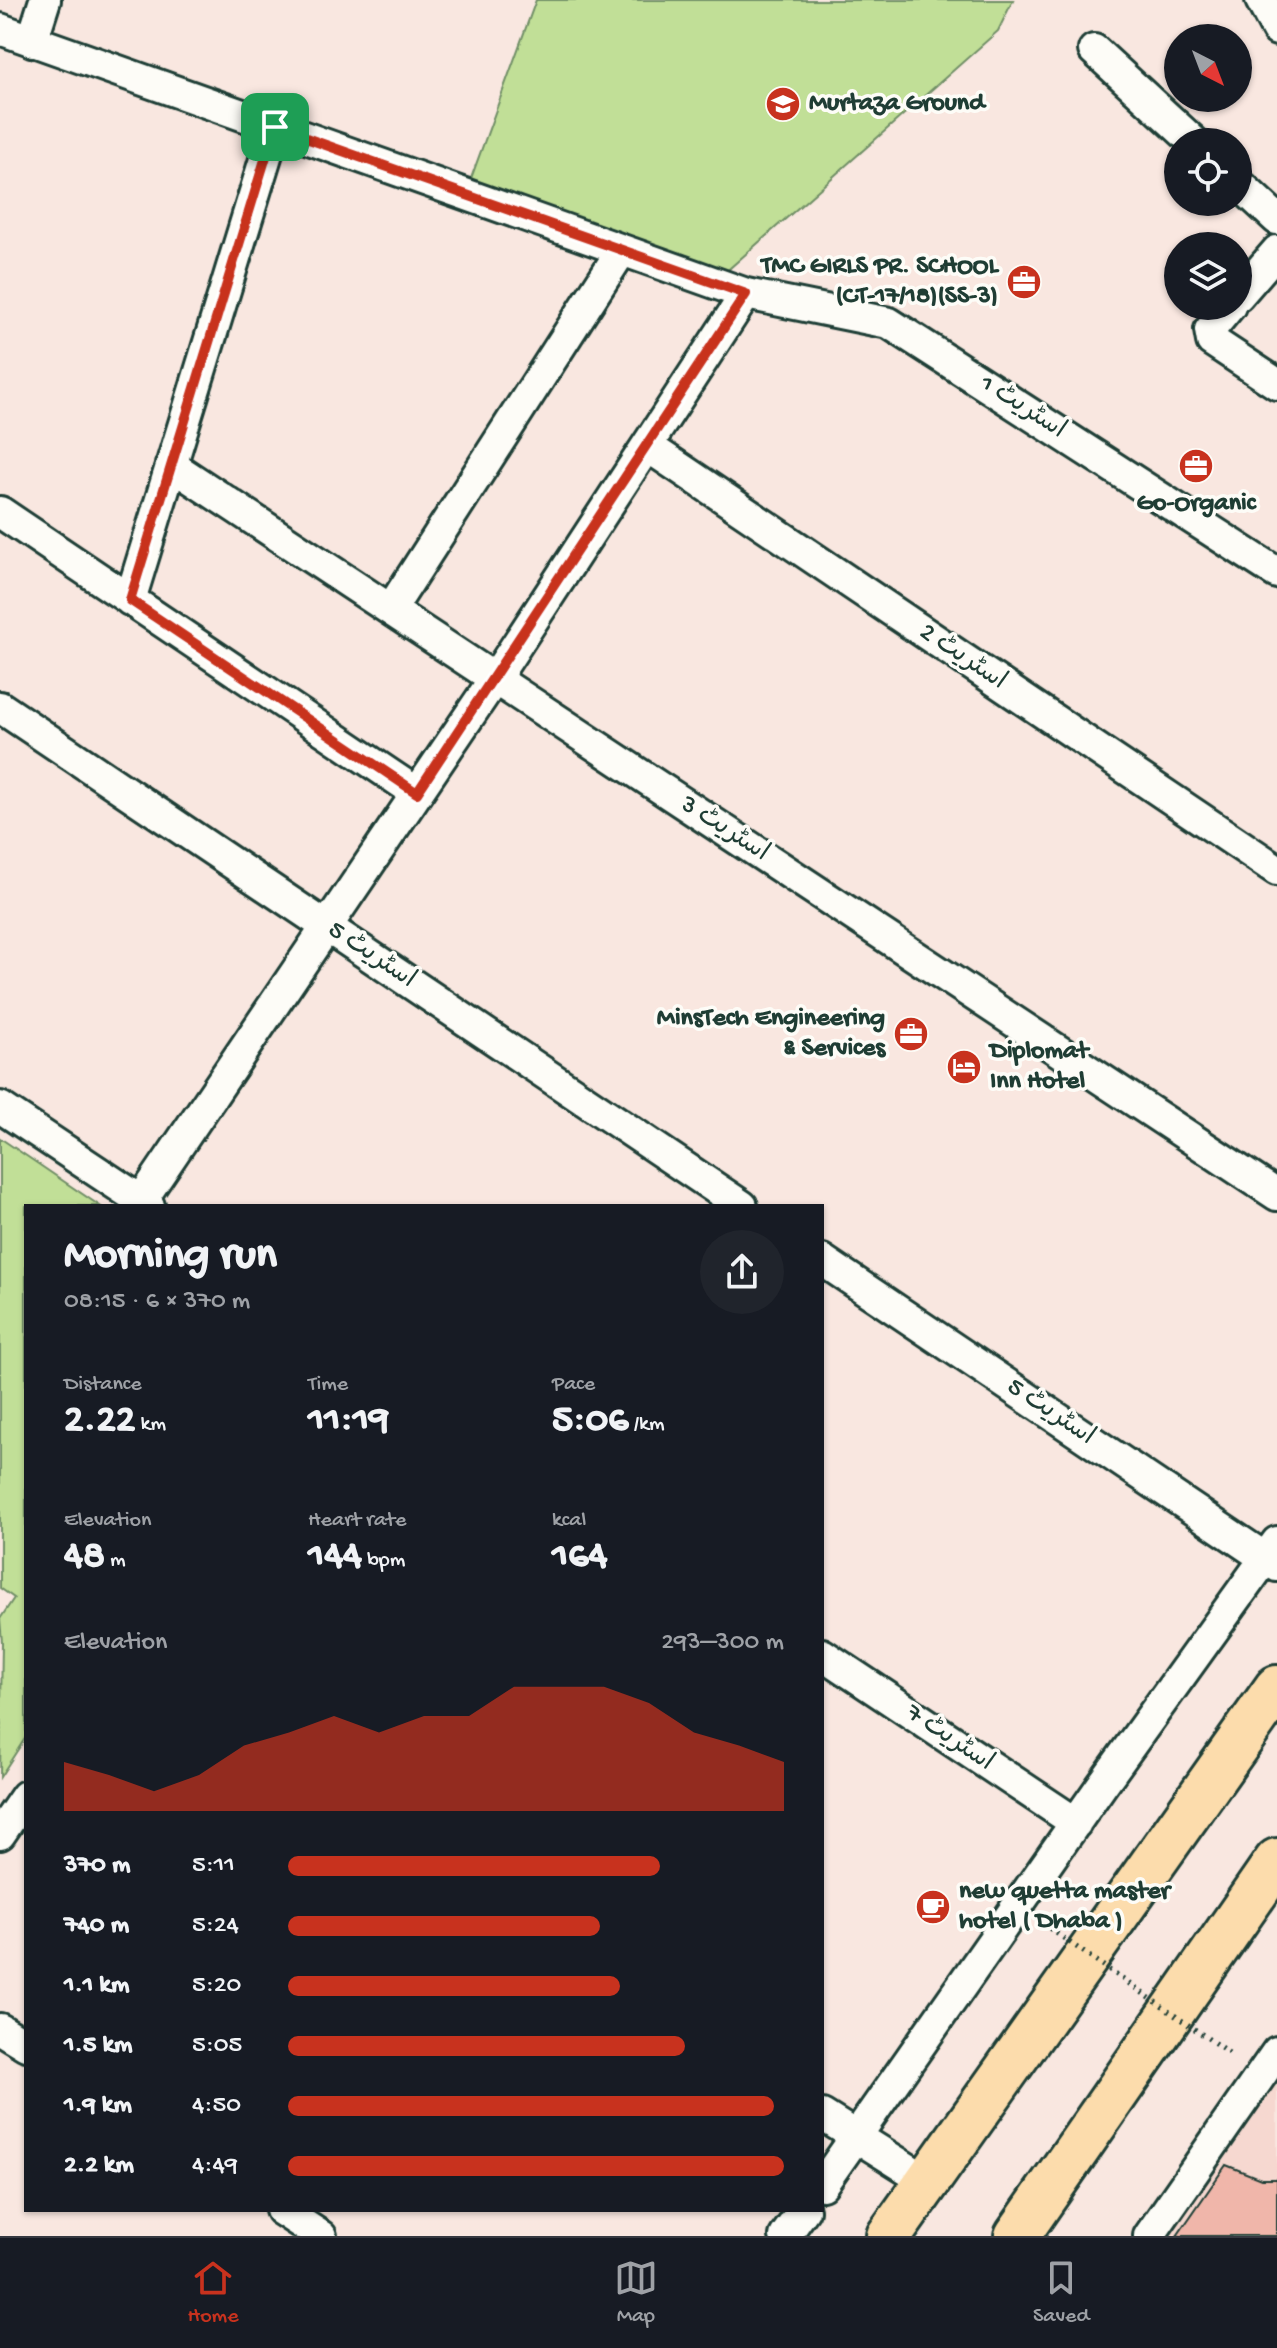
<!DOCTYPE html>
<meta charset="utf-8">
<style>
:root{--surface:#171b24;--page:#20242c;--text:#f1f3f6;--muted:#9ea1a6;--line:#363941;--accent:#c8321e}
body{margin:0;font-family:"Gochi Hand","Playpen Sans Arabic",sans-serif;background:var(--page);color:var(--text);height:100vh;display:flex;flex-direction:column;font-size:30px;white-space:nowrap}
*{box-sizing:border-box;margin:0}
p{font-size:26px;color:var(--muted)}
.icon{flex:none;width:44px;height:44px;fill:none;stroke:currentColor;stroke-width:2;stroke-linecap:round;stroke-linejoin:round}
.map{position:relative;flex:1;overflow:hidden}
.details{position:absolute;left:24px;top:1204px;width:800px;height:1008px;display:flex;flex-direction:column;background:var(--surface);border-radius:0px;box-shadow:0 2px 6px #0004}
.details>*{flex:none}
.needle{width:52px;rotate:138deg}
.controls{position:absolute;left:1164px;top:24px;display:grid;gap:16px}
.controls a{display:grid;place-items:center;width:88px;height:88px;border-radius:50%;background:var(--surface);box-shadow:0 2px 6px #0004;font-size:40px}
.pin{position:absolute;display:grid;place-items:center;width:68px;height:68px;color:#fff;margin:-34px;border-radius:16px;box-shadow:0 4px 12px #0006}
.round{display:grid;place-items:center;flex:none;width:84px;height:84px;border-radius:42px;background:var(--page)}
.summary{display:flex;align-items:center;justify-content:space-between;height:136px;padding:0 40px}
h1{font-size:44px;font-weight:700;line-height:60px}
.figures{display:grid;grid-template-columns:repeat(3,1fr);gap:12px;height:136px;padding:8px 40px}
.figures div{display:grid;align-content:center}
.figures b{font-size:40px;font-weight:700}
.figures small{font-size:22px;font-weight:400}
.figures p{font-size:22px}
.chart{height:224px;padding:16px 40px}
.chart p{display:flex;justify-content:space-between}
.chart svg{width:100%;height:144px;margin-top:8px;fill:var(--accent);opacity:.7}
ul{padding:0 40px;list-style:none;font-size:26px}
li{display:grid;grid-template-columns:128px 96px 1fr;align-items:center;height:60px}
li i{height:20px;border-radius:10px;background:var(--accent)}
.menu{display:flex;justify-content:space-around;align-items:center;height:112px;border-top:2px solid var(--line);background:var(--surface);font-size:22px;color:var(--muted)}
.menu a{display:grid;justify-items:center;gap:4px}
.menu .active{color:var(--accent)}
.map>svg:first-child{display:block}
.built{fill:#f6d8d0}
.green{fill:#c1df97;stroke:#708e66;stroke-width:2}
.building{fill:#f0b6aa;stroke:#1f3d34;stroke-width:2}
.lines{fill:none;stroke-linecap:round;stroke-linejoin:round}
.street-casing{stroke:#1f3d34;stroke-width:36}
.highway-casing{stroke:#1f3d34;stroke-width:50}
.street{stroke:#fdfcf7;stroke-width:30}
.highway{stroke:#fcdcac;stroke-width:44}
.path-bridge{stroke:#1f3d34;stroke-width:5;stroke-dasharray:2 6;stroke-linecap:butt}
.route-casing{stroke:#fff;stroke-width:16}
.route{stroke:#c8321e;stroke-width:10}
.labels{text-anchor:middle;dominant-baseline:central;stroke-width:7;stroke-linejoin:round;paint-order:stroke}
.poi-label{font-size:26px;font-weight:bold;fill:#1f3d34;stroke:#fdfcf7;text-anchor:start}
.street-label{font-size:26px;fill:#1f3d34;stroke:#fdfcf7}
</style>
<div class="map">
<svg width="1277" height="2236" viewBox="0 0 1277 2236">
<rect width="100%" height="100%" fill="#f9e7e0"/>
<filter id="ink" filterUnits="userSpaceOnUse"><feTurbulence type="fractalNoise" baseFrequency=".0125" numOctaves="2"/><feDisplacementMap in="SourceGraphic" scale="16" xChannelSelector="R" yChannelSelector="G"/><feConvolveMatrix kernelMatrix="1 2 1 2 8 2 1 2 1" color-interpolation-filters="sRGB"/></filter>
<g filter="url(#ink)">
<path class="built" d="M 1277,2071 L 1277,2236 L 1151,2236 Z"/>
<path class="green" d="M 536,0 L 1013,0 L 998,31 L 713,283 L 465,195 Z
M 0,1138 L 100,1206 L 26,1206 L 26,1737 L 0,1777 L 2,1642 L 0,1619 L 14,1598 L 0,1588 Z"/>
<path class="building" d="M 1226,2165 L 1261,2179 L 1277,2179 L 1277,2236 L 1177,2236 Z"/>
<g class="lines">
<g class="street-casing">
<path id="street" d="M 1261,0 L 1277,30
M 0,29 L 746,294 L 889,323 L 1277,573
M 32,41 L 45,0
M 1094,50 L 1194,142
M 1238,183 L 1277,219
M 1238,296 L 1277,251
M 1230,306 L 1210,330 L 1212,341 L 1277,384
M 647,446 L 1277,870
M 171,465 L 1277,1195
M 0,512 L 417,793
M 130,600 L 275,127
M 391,609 L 622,250
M 0,707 L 742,1206
M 0,1107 L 149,1206
M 141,1201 L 495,678 L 746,294
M 822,1260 L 1277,1566
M 822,1654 L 1076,1823
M 0,1834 L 26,1796
M 0,2029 L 26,2045
M 822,2115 L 927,2181
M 822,2185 L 1102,1785 L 1277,1542
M 281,2210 L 321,2236
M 785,2236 L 804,2210
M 1149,2236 L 1277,2052"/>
</g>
<g class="highway-casing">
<path id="highway" d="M 889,2236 L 1277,1688
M 1017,2236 L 1277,1861"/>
</g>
<use href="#street" class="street"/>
<use href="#highway" class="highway"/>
<path class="path-bridge" d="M 1030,1915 L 1232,2055"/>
</g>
</g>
<g class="lines" filter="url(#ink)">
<g class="route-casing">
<path id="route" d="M 275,127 L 746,294 L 417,793 L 130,600 Z"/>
</g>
<use href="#route" class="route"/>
</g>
<defs>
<g id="school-disc" transform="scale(1.8)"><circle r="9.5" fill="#c8321e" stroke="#fdfcf7"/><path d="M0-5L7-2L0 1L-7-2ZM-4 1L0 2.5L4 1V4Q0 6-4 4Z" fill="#fff"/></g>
<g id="office-disc" transform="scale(1.8)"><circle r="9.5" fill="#c8321e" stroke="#fdfcf7"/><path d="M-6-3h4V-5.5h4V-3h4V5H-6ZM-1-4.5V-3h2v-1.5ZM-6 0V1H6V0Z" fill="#fff"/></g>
<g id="hotel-disc" transform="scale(1.8)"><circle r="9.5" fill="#c8321e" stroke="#fdfcf7"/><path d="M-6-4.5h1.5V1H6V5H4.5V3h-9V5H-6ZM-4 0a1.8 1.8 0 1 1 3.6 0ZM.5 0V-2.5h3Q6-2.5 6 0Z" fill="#fff"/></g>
<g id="cafe-disc" transform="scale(1.8)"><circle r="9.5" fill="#c8321e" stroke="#fdfcf7"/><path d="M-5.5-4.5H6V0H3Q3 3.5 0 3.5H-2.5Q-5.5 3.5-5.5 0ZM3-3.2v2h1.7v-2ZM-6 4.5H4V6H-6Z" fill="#fff"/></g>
</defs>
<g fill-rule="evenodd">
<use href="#school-disc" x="783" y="104"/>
<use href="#office-disc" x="1024" y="282"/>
<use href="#office-disc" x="1196" y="466"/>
<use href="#office-disc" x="911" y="1034"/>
<use href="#hotel-disc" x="964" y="1067"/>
<use href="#cafe-disc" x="933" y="1907"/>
</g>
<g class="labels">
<g class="poi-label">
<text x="809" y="104">Murtaza Ground</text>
<text x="998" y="267" text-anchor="end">TMC GIRLS PR. SCHOOL<tspan x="998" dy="30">(CT-17/18)(SS-3)</tspan></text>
<text x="1196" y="504" text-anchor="middle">Go-Organic</text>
<text x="885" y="1019" text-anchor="end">MinsTech Engineering<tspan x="885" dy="30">&amp; Services</tspan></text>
<text x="990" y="1052">Diplomat<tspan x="990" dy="30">Inn Hotel</tspan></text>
<text x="959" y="1892">new quetta master<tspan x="959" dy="30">hotel ( Dhaba )</tspan></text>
</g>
<g class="street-label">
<text transform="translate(1022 408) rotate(33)">اسٹریٹ 1</text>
<text transform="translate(962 658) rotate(34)">اسٹریٹ 2</text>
<text transform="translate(724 830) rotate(33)">اسٹریٹ 3</text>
<text transform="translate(371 956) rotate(34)">اسٹریٹ 5</text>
<text transform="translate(1050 1413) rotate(34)">اسٹریٹ 5</text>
<text transform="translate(949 1739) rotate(34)">اسٹریٹ 7</text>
</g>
</g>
</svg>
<div class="controls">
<a><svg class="needle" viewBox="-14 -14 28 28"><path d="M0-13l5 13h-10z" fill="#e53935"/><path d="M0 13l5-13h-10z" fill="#9ea1a6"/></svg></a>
<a><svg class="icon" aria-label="locate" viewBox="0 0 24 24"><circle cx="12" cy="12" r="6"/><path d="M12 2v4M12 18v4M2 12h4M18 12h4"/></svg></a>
<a><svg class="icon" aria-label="layers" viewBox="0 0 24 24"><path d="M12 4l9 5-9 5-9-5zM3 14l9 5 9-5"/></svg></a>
</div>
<div class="pin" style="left:275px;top:127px;background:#1e9e55"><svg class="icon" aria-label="arrive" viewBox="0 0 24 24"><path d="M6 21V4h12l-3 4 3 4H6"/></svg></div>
<section class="details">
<div class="summary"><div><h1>Morning run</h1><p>08:15 · 6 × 370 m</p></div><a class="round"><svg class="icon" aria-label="share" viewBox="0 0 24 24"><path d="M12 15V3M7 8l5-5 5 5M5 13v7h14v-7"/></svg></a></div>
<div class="figures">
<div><p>Distance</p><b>2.22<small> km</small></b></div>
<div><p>Time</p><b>11:19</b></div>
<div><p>Pace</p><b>5:06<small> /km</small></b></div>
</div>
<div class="figures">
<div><p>Elevation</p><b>48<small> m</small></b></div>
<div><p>Heart rate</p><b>144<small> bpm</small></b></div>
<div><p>kcal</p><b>164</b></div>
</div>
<div class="chart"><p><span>Elevation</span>293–300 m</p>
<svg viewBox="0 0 160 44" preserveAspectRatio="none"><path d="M0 44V29L10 33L20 38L30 33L40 24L50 20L60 15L70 20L80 15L90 15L100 6L110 6L120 6L130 11L140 20L150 24L160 29V44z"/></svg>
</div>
<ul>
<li><b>370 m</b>5:11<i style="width:75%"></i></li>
<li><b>740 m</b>5:24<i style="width:63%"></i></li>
<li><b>1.1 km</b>5:20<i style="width:67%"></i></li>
<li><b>1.5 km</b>5:05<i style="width:80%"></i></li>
<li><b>1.9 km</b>4:50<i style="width:98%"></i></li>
<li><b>2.2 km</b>4:49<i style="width:100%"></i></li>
</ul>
</section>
</div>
<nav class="menu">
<a class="active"><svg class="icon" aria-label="home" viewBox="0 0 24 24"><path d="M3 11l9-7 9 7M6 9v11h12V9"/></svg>Home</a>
<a><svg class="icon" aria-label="map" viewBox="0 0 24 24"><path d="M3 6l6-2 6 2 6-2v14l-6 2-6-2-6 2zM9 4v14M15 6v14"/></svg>Map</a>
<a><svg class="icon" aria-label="saved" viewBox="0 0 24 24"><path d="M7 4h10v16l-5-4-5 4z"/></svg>Saved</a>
</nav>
